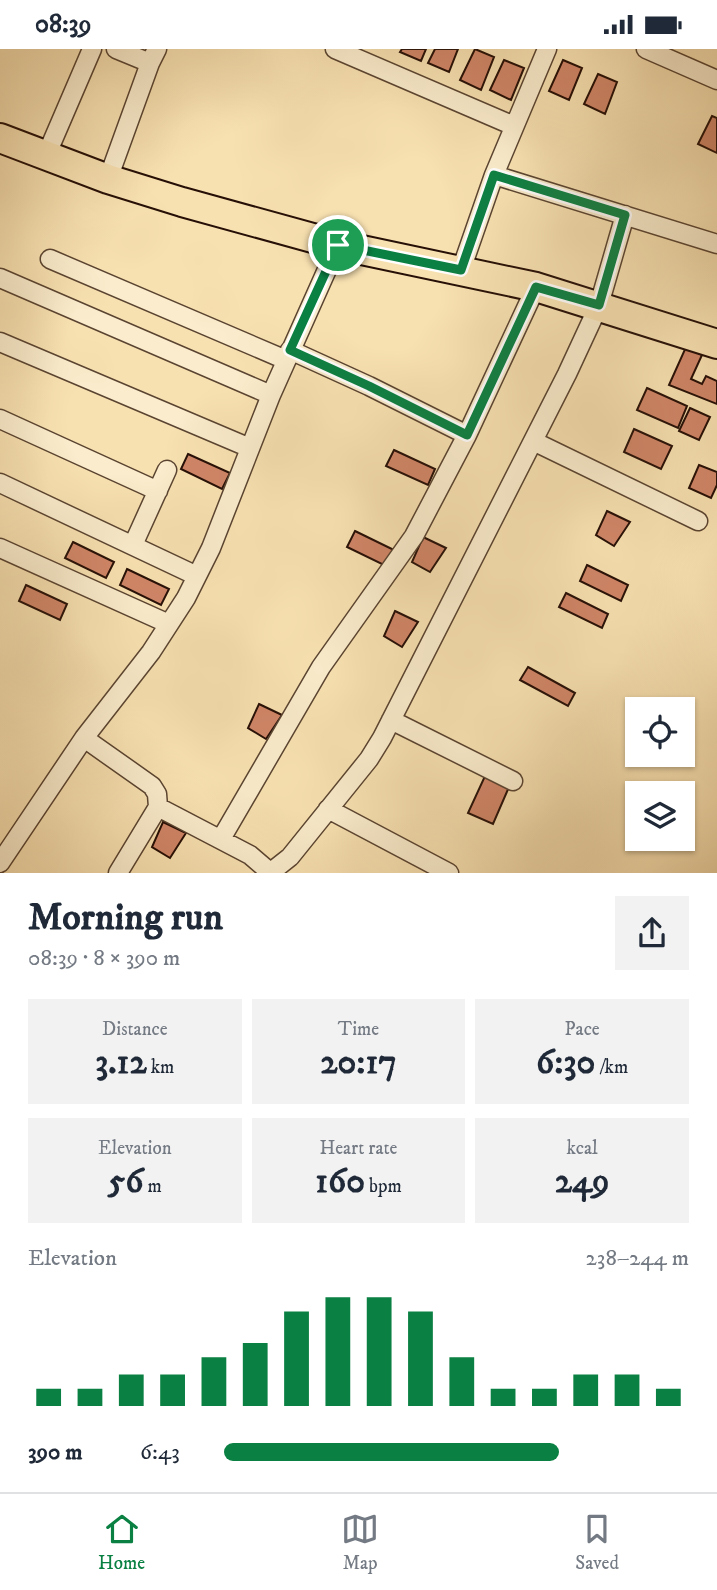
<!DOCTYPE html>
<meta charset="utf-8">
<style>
:root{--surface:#fff;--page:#f2f2f3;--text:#1f2937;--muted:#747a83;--line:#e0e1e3;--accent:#0b8043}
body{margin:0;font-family:"IM FELL DW Pica",serif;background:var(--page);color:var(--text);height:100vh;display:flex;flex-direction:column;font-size:26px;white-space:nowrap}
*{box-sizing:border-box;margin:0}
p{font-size:23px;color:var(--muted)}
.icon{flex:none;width:38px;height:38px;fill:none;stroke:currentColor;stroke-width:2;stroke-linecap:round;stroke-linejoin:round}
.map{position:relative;height:824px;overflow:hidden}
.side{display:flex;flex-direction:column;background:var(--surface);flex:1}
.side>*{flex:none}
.fabs{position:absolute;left:625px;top:648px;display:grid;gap:14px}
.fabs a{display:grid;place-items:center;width:70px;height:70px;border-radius:0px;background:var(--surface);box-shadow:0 2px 5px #0004;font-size:35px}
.pin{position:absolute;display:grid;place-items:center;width:60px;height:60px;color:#fff;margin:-30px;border:4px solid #fff;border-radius:50%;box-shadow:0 2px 7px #0007}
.round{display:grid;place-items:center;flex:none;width:74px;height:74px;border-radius:0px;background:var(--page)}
.overview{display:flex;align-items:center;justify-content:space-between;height:119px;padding:0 28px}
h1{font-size:38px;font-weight:700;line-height:52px}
.metrics{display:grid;grid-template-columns:repeat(3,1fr);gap:10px;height:119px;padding:7px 28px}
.metrics div{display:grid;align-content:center;border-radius:0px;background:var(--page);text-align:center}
.metrics b{font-size:35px;font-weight:700}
.metrics small{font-size:19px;font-weight:400}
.metrics p{font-size:19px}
.chart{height:196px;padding:14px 28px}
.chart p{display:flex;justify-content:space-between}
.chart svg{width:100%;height:126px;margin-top:7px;stroke:var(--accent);stroke-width:6}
ul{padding:0 28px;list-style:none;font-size:23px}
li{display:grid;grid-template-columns:112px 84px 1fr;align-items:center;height:52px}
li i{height:18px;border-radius:9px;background:var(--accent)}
.status{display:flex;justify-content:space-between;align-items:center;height:49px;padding:0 35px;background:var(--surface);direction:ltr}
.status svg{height:19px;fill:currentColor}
.dock{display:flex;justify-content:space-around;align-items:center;height:98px;border-top:2px solid var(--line);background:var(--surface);font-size:19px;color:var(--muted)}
.dock a{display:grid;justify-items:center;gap:4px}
.dock .on{color:var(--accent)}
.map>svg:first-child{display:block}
.building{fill:#d08668;stroke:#260f06;stroke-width:2}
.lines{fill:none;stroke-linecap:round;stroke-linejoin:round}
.minor-casing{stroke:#5a4431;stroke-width:21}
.primary-casing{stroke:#260f06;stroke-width:32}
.minor{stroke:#faeccc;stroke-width:18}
.primary{stroke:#f8e1b1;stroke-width:28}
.route-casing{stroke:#fff;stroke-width:14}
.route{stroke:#0b8043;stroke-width:9}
</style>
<div class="status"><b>08:39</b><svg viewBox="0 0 49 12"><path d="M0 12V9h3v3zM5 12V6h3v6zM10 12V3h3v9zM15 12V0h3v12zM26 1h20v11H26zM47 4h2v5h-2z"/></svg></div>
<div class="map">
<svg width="717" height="824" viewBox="0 0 717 824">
<rect width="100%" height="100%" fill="#f8e1b1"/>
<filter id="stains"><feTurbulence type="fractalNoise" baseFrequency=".00286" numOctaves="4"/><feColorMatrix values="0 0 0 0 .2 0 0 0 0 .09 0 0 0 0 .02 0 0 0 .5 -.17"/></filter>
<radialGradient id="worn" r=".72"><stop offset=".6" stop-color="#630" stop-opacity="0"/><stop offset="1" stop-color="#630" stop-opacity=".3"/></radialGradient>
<path class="building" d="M 402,0 L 426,0 L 421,12 L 400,3 Z
M 435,0 L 458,0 L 449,23 L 428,14 Z
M 475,0 L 494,8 L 481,41 L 460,31 Z
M 504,11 L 524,19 L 511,51 L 490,41 Z
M 563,11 L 582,19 L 569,51 L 549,42 Z
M 598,25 L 617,33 L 605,65 L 584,55 Z
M 712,67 L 717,69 L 717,104 L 698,95 Z
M 686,298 L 702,306 L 691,330 L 702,335 L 706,327 L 717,332 L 717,355 L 669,336 Z
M 647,339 L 687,357 L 678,379 L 637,361 Z
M 690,359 L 710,368 L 699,391 L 679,382 Z
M 634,380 L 672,397 L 661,420 L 624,403 Z
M 394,401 L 435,420 L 428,436 L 386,417 Z
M 188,405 L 230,424 L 222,440 L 181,420 Z
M 699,416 L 717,423 L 717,436 L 711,449 L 689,439 Z
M 607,462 L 630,473 L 614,497 L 596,486 Z
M 355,482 L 396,502 L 388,518 L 347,498 Z
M 423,488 L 446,499 L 430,523 L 412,513 Z
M 73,493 L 114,513 L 106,529 L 65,509 Z
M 587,516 L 628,536 L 621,552 L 580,532 Z
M 127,520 L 169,540 L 161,556 L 120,536 Z
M 26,536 L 67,555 L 60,571 L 19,552 Z
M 566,544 L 608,565 L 602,579 L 559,558 Z
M 395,562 L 418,573 L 402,598 L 384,587 Z
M 528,618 L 575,644 L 568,657 L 520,631 Z
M 259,655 L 282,666 L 266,690 L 248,679 Z
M 485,727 L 509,738 L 493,775 L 468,764 Z
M 163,773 L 186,784 L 170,809 L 152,798 Z"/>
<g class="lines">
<g class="minor-casing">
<path id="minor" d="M 116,0 L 150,14
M 335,0 L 514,77
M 646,0 L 717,31
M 46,107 L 92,0
M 494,126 L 717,195
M 108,130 L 150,14 L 157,0
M 50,210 L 286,311
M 461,221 L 494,126 L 547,0
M 0,229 L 271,346
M 0,293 L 250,399
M 290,301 L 369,337 L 467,386
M 0,370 L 158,442
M 533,392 L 698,472
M 0,434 L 197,527
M 133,496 L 167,421
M 0,499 L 169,575
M 391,671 L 513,732
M 84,689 L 152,737 L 157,745 L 158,758 L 118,824
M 158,758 L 250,806 L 271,824
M 328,760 L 449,824
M 221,790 L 321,618 L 414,487 L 467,386 L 536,238
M 0,814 L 84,689 L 151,603 L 186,549 L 211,499 L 271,346 L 338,196
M 271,823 L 290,808 L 369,710 L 382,689 L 567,325 L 599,256 L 625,166"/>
</g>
<g class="primary-casing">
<path id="primary" d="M 0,89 L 108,130 L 182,153 L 338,196 L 536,238 L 717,295"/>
</g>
<use href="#minor" class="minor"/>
<use href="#primary" class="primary"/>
</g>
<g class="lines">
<g class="route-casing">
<path id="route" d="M 494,126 L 625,166 L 599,256 L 536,238 L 467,386 L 369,337 L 290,301 L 338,196 L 461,221 Z"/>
</g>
<use href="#route" class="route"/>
</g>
<rect width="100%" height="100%" filter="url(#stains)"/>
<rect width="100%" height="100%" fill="url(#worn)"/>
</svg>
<div class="fabs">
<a><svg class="icon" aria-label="locate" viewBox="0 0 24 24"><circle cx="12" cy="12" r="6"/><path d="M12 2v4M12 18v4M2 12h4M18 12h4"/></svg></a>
<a><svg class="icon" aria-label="layers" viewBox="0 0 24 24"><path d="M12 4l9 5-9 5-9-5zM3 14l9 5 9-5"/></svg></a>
</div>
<div class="pin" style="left:338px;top:196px;background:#1e9e55"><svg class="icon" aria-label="arrive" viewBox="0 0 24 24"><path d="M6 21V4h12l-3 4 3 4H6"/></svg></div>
</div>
<section class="side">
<div class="overview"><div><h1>Morning run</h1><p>08:39 · 8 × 390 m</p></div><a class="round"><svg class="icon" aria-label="share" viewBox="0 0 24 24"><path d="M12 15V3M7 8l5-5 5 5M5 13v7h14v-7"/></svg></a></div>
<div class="metrics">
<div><p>Distance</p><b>3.12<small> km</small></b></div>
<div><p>Time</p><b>20:17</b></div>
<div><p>Pace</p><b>6:30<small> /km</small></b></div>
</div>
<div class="metrics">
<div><p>Elevation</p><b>56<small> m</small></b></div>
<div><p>Heart rate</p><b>160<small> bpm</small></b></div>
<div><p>kcal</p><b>249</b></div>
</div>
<div class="chart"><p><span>Elevation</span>238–244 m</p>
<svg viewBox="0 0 160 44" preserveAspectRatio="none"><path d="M5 44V38M15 44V38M25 44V33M35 44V33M45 44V27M55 44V22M65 44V11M75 44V6M85 44V6M95 44V11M105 44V27M115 44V38M125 44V38M135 44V33M145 44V33M155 44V38"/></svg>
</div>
<ul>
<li><b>390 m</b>6:43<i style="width:72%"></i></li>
</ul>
</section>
<nav class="dock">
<a class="on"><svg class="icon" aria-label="home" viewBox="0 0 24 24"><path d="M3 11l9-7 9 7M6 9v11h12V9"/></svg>Home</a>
<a><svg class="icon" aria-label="map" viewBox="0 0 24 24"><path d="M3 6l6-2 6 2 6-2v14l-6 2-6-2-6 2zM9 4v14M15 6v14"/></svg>Map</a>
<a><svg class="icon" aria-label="saved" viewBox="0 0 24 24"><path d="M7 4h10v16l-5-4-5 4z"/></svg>Saved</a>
</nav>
